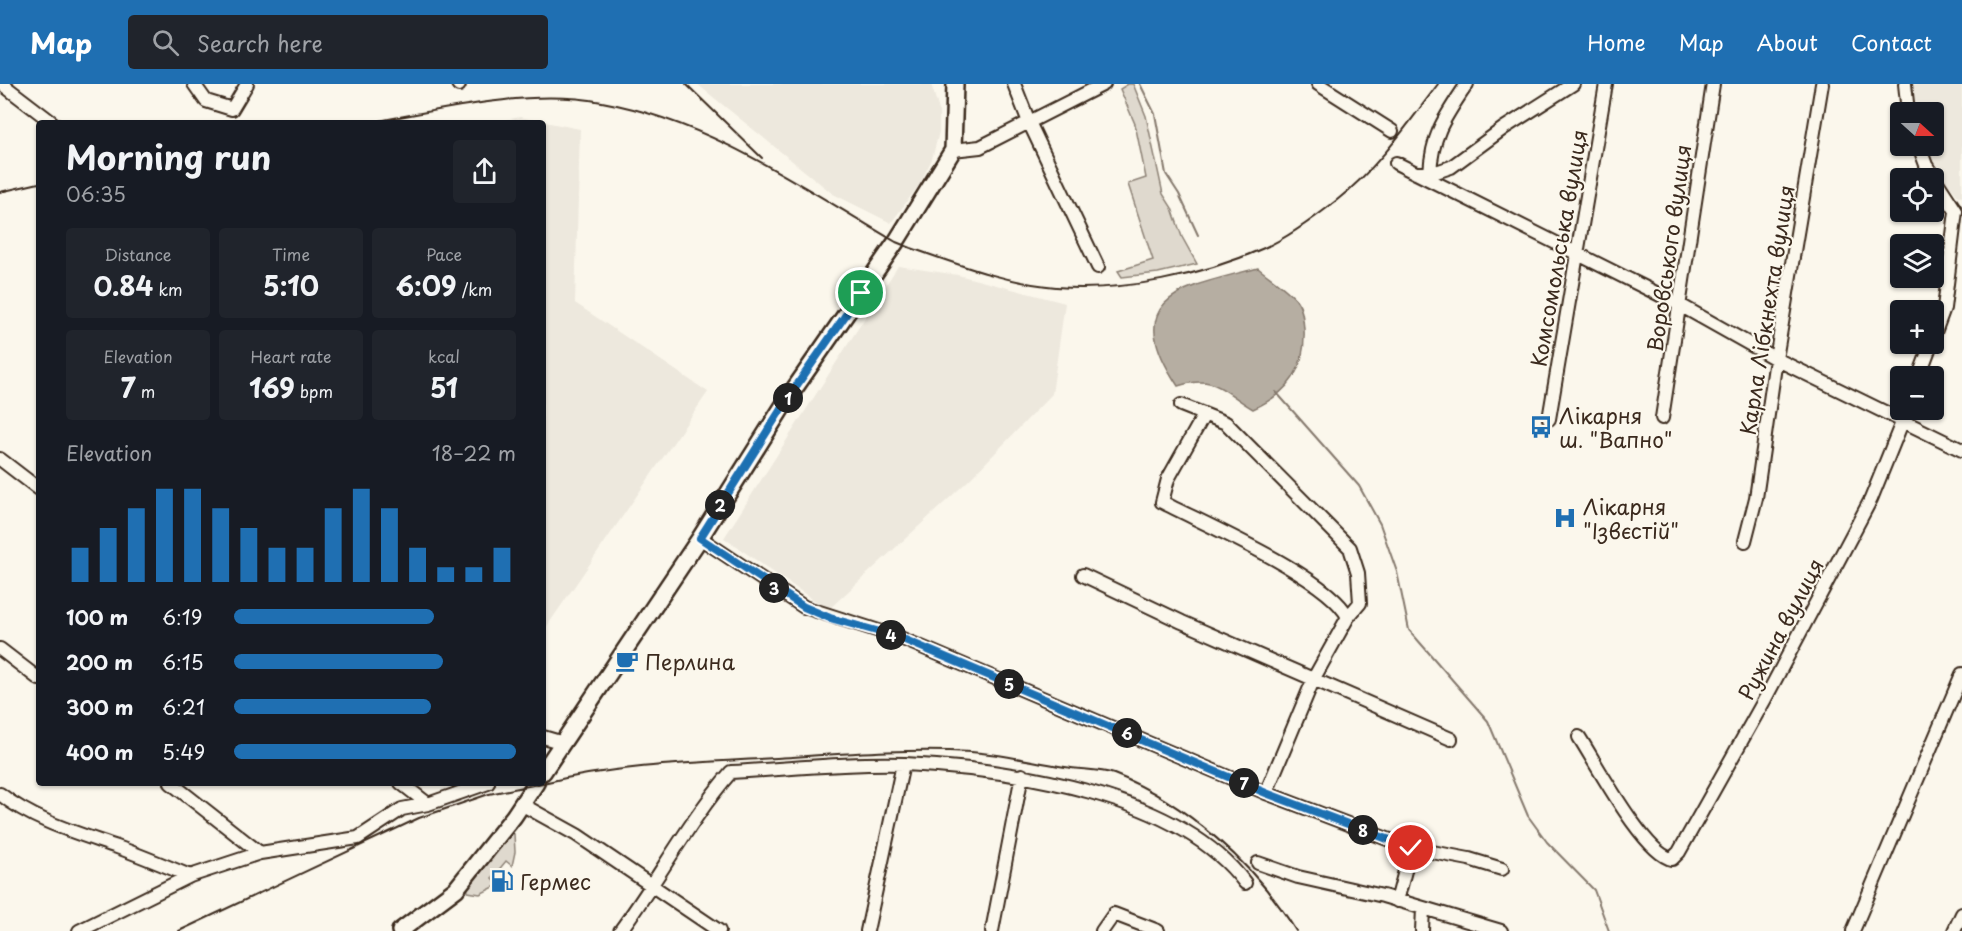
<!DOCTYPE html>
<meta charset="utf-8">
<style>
:root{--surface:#171b24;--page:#20242c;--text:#f1f3f6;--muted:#9ea1a6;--accent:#1f6fb2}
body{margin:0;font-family:"Playpen Sans",sans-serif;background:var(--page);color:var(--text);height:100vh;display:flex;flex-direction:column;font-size:22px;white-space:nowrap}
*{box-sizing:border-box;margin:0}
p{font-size:20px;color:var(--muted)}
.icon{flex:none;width:33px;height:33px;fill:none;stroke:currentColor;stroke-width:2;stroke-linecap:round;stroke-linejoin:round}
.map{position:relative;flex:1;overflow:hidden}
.panel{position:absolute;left:36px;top:36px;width:510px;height:666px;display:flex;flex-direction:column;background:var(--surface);border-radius:6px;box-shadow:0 2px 4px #0004}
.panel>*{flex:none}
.needle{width:39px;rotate:111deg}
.buttons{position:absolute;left:1890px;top:18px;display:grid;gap:12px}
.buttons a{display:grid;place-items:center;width:54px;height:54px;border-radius:6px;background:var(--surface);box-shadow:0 2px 4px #0004;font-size:30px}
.pin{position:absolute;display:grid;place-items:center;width:51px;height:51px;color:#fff;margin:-26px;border:3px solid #fff;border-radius:50%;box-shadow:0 2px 6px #0007}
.km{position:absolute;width:30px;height:30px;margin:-15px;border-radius:50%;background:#222;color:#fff;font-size:16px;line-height:30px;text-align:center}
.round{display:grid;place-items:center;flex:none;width:63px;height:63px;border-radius:6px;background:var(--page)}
.overview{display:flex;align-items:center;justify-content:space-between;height:102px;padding:0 30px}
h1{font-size:33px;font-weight:700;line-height:45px}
.stats{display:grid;grid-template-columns:repeat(3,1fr);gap:9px;height:102px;padding:6px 30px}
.stats div{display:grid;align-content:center;border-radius:6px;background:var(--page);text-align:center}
.stats b{font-size:26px;font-weight:700}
.stats small{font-size:16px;font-weight:400}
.stats p{font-size:16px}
.chart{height:168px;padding:12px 30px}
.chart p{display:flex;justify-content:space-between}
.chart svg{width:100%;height:108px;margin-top:6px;stroke:var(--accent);stroke-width:6}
ul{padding:0 30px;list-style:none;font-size:20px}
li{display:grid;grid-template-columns:96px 72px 1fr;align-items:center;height:45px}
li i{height:15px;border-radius:8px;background:var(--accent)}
header{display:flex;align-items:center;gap:36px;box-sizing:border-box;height:84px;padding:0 30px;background:var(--accent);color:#fff}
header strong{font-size:28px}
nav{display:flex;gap:33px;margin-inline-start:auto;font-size:21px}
.search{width:420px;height:54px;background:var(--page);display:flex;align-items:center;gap:15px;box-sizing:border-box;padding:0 21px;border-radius:6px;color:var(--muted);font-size:22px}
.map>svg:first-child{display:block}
.built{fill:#ede8dd}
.green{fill:#dfd9ce;stroke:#8d8276;stroke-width:1.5}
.water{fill:#b6aea2;stroke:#85796d;stroke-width:1.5}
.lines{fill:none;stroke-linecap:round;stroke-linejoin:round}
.stream{stroke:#85796d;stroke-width:2}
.minor-casing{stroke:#3b2a1e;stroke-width:16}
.major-casing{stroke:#3b2a1e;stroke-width:20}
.minor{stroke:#fbf7ec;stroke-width:12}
.major{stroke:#fbf7ec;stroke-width:15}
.rail{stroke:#3b2a1e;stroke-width:2}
.route-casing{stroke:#fff;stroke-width:12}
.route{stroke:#1f6fb2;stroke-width:8}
.labels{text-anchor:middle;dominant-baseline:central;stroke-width:4.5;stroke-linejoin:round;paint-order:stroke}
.street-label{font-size:21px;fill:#3b2a1e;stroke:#fbf7ec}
.poi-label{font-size:21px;fill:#3b2a1e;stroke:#fbf7ec;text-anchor:start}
</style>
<header>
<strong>Map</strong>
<div class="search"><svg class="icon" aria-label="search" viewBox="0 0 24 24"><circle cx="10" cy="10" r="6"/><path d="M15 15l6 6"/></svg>Search here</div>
<nav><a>Home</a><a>Map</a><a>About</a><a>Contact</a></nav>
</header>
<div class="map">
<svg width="1962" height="847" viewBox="0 0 1962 847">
<rect width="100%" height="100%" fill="#fbf7ec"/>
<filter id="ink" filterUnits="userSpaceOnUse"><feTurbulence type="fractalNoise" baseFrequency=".0167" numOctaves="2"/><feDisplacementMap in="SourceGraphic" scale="12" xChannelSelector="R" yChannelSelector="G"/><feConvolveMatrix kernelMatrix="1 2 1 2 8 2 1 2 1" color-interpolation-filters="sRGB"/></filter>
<g filter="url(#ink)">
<path class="built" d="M 697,0 L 931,0 L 939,26 L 939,48 L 932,75 L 919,101 L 891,139 L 833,110 Z
M 1913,0 L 1962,0 L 1962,113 L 1958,112 L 1941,92 L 1928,69 L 1926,62 L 1934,62 L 1934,28 L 1916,28 Z
M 520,33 L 580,45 L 575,219 L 708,308 L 543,548 L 543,39 L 491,39 Z
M 898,182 L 958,191 L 1065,219 L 1052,310 L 970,395 L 828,526 L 724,454 Z"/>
<path class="green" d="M 1128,0 L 1133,0 L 1146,32 L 1163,110 L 1172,124 L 1182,153 L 1197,180 L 1158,189 L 1122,193 L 1118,187 L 1153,176 L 1128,100 L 1146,94 L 1135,40 L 1120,5 Z
M 508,750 L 514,750 L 515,768 L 512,782 L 506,777 L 492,794 L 498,801 L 480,810 L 468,808 L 467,800 Z"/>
<path class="water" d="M 1258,184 C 1270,194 1288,205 1297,217 C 1303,225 1303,236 1304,245 C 1306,285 1289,309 1253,325 C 1222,307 1216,290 1178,302 C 1118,212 1185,203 1258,184 Z"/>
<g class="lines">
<path class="stream" d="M 1140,0 L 1155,30 L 1166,90 L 1179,110 L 1198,151
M 1276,308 L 1359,402 L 1380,440 L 1397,488 L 1409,546 L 1488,637 L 1528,732 L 1547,758 L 1594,806 L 1609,847"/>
<g class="minor-casing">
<path id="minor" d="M 2,0 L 53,39
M 194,0 L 206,17 L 232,25 L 247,0
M 458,0 L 459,1
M 1014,0 L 1029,38 L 1098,183
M 1318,0 L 1392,47
M 1905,0 L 1908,28
M 1919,62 L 1926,81 L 1956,127 L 1944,224 L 1934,251
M 953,66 L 980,63 L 1104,0
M 1396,79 L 1680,221 L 1776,275 L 1962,366
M 1416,89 L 1436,88 L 1451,83 L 1504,44 L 1573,0
M 1430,89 C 1432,49 1446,32 1467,0
M 1919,292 L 1931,260
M 1181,321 L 1226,339 L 1350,464 L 1358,489 L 1360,519 L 1348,533
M 1204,331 L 1168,395 L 1162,418 C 1206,441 1328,493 1348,533 L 1314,594 L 1266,709
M 1662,334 L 1713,0
M 1549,335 L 1606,0
M 0,375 L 39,405
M 700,454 L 804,523 L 898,553 L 1266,709 L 1411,764 L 1469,775 L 1502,785
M 1745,457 L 1756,414 L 1776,275 L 1822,0
M 1083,491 L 1182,538 L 1451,655
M 0,565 L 39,595
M 543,653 L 560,658
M 1579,653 C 1596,679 1644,770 1672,775 L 1679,768 L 1765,615 L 1871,415 L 1907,326
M 171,699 L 260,769
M 401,699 L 428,720
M 0,710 C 34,737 77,749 117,763 C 142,772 166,782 190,792 L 260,769 L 358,754 L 402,725 L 428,720 L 488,699
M 521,720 L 577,751 L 719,847
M 1258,779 L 1298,793 L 1383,812 L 1501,847
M 1397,817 L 1411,764
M 79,847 L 190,792
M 620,847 C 658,796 690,735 731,688 C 787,685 851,678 905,680 C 1010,685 1178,709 1245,799
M 867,847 L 903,680
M 992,847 L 1022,691
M 1102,847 L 1114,830 L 1158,847
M 1422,847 L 1423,824
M 1853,847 L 1962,590
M 1954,847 L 1962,830"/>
</g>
<g class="major-casing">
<path id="major" d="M 543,688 L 700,454 L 790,311 L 896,158 L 953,66 L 955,0
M 400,847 L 456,805 L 514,732 L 536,699"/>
</g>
<use href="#minor" class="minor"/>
<use href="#major" class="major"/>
<path class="rail" d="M 686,0 L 762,74
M 367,39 C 440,26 528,4 602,18 C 712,38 802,103 896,158 L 911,164 C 957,180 1006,199 1056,203 C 1124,208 1201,192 1264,164 C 1287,154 1317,132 1337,116 C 1377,85 1408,40 1438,0
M 0,108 L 39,99
M 543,699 C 614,682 685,679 758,675 C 829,671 900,664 971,668 C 1003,670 1033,678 1065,683 C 1080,686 1099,685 1114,690 C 1186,718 1256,782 1296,847
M 179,847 L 419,734 L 489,710 L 543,699"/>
</g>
</g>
<g class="lines" filter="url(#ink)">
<g class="route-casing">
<path id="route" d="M 861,209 L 790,311 L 700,454 L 804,523 L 830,534 L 898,553 L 1266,709 L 1411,764"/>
</g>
<use href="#route" class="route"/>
</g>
<defs>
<g id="bus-bare" transform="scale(1.8)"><path d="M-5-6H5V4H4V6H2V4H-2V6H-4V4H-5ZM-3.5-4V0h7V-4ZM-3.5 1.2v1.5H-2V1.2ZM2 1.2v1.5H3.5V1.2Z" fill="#1f6fb2" stroke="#fbf7ec" stroke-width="2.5" paint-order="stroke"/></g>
<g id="hospital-bare" transform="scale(1.8)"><path d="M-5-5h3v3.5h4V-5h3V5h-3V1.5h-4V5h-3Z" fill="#1f6fb2" stroke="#fbf7ec" stroke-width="2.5" paint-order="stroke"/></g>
<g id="cafe-bare" transform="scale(1.8)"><path d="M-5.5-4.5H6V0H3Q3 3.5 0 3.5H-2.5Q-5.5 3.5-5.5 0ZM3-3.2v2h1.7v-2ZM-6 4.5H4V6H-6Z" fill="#1f6fb2" stroke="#fbf7ec" stroke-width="2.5" paint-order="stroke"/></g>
<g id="fuel-bare" transform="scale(1.8)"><path d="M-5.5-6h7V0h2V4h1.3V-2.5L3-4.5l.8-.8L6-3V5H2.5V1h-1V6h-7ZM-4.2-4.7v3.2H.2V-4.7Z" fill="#1f6fb2" stroke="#fbf7ec" stroke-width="2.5" paint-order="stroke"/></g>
</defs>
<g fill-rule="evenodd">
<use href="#bus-bare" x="1541" y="343"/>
<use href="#hospital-bare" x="1565" y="434"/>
<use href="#cafe-bare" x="627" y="577"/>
<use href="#fuel-bare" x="502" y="797"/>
</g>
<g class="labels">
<g class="street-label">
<text transform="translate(1558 164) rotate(-80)">Комсомольська вулиця</text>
<text transform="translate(1668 164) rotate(-82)">Воровського вулиця</text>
<text transform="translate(1766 226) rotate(-81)">Карла Лібкнехта вулиця</text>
<text transform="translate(1780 545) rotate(-62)">Ружина вулиця</text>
</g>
<g class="poi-label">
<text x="1559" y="331">Лікарня<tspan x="1559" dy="24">ш. "Вапно"</tspan></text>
<text x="1583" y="422">Лікарня<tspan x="1583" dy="24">"Ізвєстій"</tspan></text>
<text x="645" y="577">Перлина</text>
<text x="520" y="797">Гермес</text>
</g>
</g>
</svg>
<div class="buttons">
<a><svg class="needle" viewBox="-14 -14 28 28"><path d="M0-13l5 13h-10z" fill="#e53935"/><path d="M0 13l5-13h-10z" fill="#9ea1a6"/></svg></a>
<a><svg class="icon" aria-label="locate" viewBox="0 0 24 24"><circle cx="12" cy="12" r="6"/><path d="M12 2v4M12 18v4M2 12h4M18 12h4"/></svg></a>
<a><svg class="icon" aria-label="layers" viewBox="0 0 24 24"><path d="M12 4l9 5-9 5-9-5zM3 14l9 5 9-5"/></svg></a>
<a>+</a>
<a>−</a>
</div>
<div class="pin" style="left:861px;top:209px;background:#1e9e55"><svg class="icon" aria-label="arrive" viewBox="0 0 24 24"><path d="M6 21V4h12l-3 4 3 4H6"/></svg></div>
<div class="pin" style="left:1411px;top:764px;background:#d93025"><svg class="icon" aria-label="check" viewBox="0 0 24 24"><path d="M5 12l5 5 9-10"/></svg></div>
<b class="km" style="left:788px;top:314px">1</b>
<b class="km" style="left:720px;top:421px">2</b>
<b class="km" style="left:774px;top:504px">3</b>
<b class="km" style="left:891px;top:551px">4</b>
<b class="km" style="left:1009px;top:600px">5</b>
<b class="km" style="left:1127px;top:649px">6</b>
<b class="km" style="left:1244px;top:699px">7</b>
<b class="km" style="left:1363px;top:746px">8</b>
<section class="panel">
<div class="overview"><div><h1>Morning run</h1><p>06:35</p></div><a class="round"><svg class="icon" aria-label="share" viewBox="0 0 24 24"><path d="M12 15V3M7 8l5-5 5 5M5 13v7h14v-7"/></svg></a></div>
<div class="stats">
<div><p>Distance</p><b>0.84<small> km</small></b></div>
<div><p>Time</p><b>5:10</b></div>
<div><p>Pace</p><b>6:09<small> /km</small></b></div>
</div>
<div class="stats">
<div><p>Elevation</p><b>7<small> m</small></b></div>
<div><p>Heart rate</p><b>169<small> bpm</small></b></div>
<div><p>kcal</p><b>51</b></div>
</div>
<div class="chart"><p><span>Elevation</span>18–22 m</p>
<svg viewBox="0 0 160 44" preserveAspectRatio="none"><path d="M5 44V30M15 44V22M25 44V14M35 44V6M45 44V6M55 44V14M65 44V22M75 44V30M85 44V30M95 44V14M105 44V6M115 44V14M125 44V30M135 44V38M145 44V38M155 44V30"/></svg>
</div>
<ul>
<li><b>100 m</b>6:19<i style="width:71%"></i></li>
<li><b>200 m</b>6:15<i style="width:74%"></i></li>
<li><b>300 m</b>6:21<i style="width:70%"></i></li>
<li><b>400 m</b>5:49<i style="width:100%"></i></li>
</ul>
</section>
</div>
